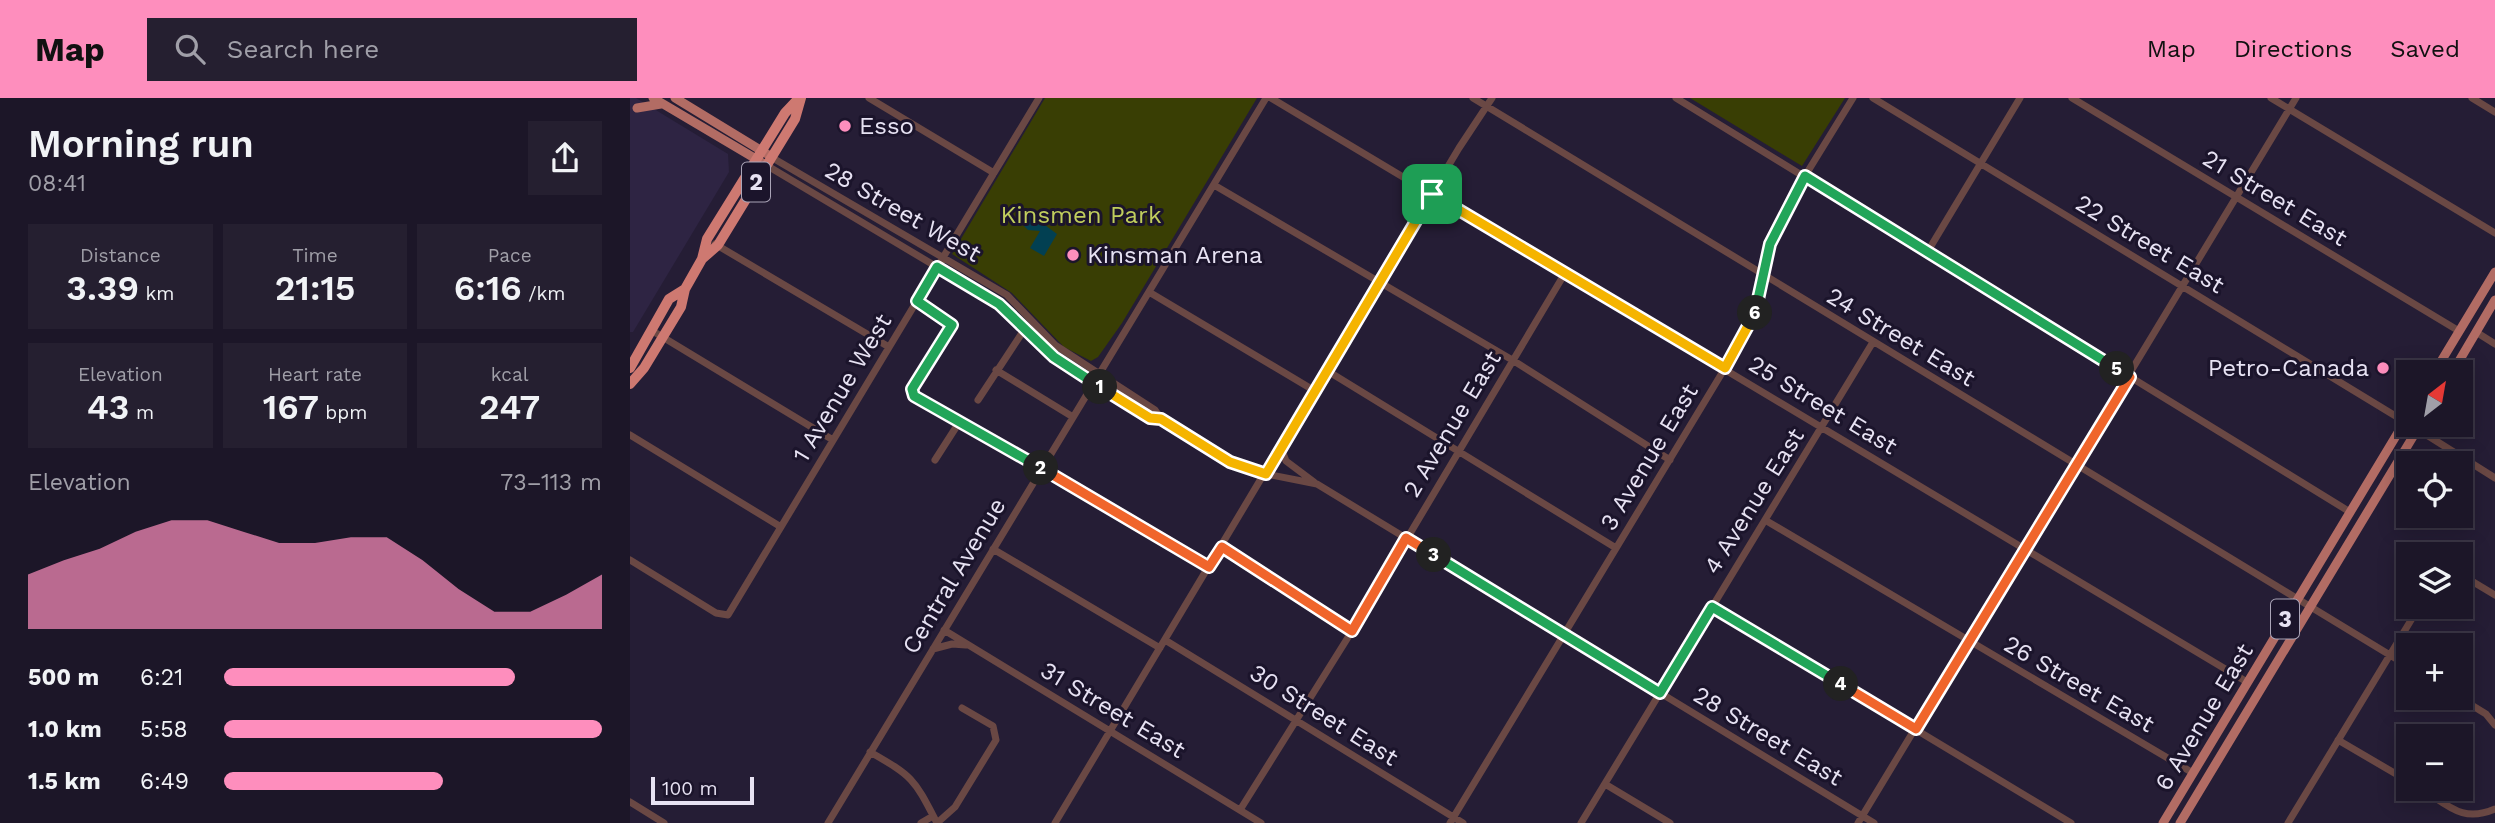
<!DOCTYPE html>
<meta charset="utf-8">
<style>
:root{--surface:#1c1628;--page:#251f30;--text:#f1f3f6;--muted:#a09fa8;--line:#3a3545;--accent:#fe8ebd}
body{margin:0;font-family:"Work Sans",sans-serif;background:var(--page);color:var(--text);height:100vh;display:flex;flex-direction:column;font-size:26px;white-space:nowrap}
*{box-sizing:border-box;margin:0}
p{font-size:23px;color:var(--muted)}
.icon{flex:none;width:38px;height:38px;fill:none;stroke:currentColor;stroke-width:2;stroke-linecap:round;stroke-linejoin:round}
.map{position:relative;flex:1;overflow:hidden}
.side{display:flex;flex-direction:column;background:var(--surface);width:630px}
.side>*{flex:none}
.needle{width:46px;rotate:31deg}
.buttons{position:absolute;left:1766px;top:262px;display:grid;gap:14px}
.buttons a{display:grid;place-items:center;width:77px;height:77px;border-radius:0px;background:var(--surface);box-shadow:0 4px 18px #0003,0 0 0 2px var(--line);font-size:35px}
.scale{position:absolute;left:21px;bottom:18px;width:103px;box-sizing:border-box;padding-left:7px;border:4px solid #e7e2f3;border-top:0;font-size:19px;line-height:24px;white-space:nowrap;color:#e7e2f3;-webkit-text-stroke:5px #1b142b;paint-order:stroke}
.pin{position:absolute;display:grid;place-items:center;width:60px;height:60px;color:#fff;margin:-30px;border-radius:14px;box-shadow:0 4px 10px #0006}
.km{position:absolute;width:35px;height:35px;margin:-18px;border-radius:50%;background:#222;color:#fff;font-size:19px;line-height:35px;text-align:center}
.round{display:grid;place-items:center;flex:none;width:74px;height:74px;border-radius:0px;background:var(--page)}
.overview{display:flex;align-items:center;justify-content:space-between;height:119px;padding:0 28px}
h1{font-size:38px;font-weight:600;line-height:52px}
.metrics{display:grid;grid-template-columns:repeat(3,1fr);gap:10px;height:119px;padding:7px 28px}
.metrics div{display:grid;align-content:center;border-radius:0px;background:var(--page);text-align:center}
.metrics b{font-size:35px;font-weight:600}
.metrics small{font-size:19px;font-weight:400}
.metrics p{font-size:19px}
.chart{height:196px;padding:14px 28px}
.chart p{display:flex;justify-content:space-between}
.chart svg{width:100%;height:126px;margin-top:7px;fill:var(--accent);opacity:.7}
ul{padding:0 28px;list-style:none;font-size:23px}
li{display:grid;grid-template-columns:112px 84px 1fr;align-items:center;height:52px}
li i{height:18px;border-radius:9px;background:var(--accent)}
header{display:flex;align-items:center;gap:42px;box-sizing:border-box;height:98px;padding:0 35px;background:var(--accent);color:#111}
header strong{font-size:33px}
nav{display:flex;gap:38px;margin-inline-start:auto;font-size:24px}
.search{width:490px;height:63px;background:var(--page);display:flex;align-items:center;gap:18px;box-sizing:border-box;padding:0 24px;border-radius:0px;color:var(--muted);font-size:26px}
main{display:flex;flex:1;min-height:0}
.map>svg:first-child{display:block}
.built{fill:#2e2443}
.green{fill:#393e04}
.water{fill:#024052}
.lines{fill:none;stroke-linecap:round;stroke-linejoin:round}
.minor{stroke:#6a4844;stroke-width:7}
.major{stroke:#b26c64;stroke-width:9}
.highway{stroke:#ce7971;stroke-width:10}
.split-1-casing{stroke:#fff;stroke-width:14}
.split-2-casing{stroke:#fff;stroke-width:14}
.split-3-casing{stroke:#fff;stroke-width:14}
.split-4-casing{stroke:#fff;stroke-width:14}
.split-5-casing{stroke:#fff;stroke-width:14}
.split-6-casing{stroke:#fff;stroke-width:14}
.split-7-casing{stroke:#fff;stroke-width:14}
.split-1{stroke:#f5b400;stroke-width:9}
.split-2{stroke:#22a559;stroke-width:9}
.split-3{stroke:#f0652b;stroke-width:9}
.split-4{stroke:#22a559;stroke-width:9}
.split-5{stroke:#f0652b;stroke-width:9}
.split-6{stroke:#22a559;stroke-width:9}
.split-7{stroke:#f5b400;stroke-width:9}
.poi-dot{fill:#fe8ebd;stroke:#1b142b;stroke-width:2.5}
.labels{text-anchor:middle;dominant-baseline:central;stroke-width:6;stroke-linejoin:round;paint-order:stroke}
.shield{fill:#1b142b;stroke:#aaa4b7;stroke-width:2}
.shield-label{font-size:23px;font-weight:bold;fill:#e7e2f3}
.poi-label{font-size:24px;fill:#e7e2f3;stroke:#1b142b;text-anchor:start}
.street-label{font-size:24px;fill:#e7e2f3;stroke:#1b142b}
.park-label{font-size:24px;fill:#c0cd5d;stroke:#1b142b}
</style>
<header>
<strong>Map</strong>
<div class="search"><svg class="icon" aria-label="search" viewBox="0 0 24 24"><circle cx="10" cy="10" r="6"/><path d="M15 15l6 6"/></svg>Search here</div>
<nav><a>Map</a><a>Directions</a><a>Saved</a></nav>
</header>
<main>
<section class="side">
<div class="overview"><div><h1>Morning run</h1><p>08:41</p></div><a class="round"><svg class="icon" aria-label="share" viewBox="0 0 24 24"><path d="M12 15V3M7 8l5-5 5 5M5 13v7h14v-7"/></svg></a></div>
<div class="metrics">
<div><p>Distance</p><b>3.39<small> km</small></b></div>
<div><p>Time</p><b>21:15</b></div>
<div><p>Pace</p><b>6:16<small> /km</small></b></div>
</div>
<div class="metrics">
<div><p>Elevation</p><b>43<small> m</small></b></div>
<div><p>Heart rate</p><b>167<small> bpm</small></b></div>
<div><p>kcal</p><b>247</b></div>
</div>
<div class="chart"><p><span>Elevation</span>73–113 m</p>
<svg viewBox="0 0 160 44" preserveAspectRatio="none"><path d="M0 44V25L10 20L20 16L30 10L40 6L50 6L60 10L70 14L80 14L90 12L100 12L110 20L120 30L130 38L140 38L150 32L160 25V44z"/></svg>
</div>
<ul>
<li><b>500 m</b>6:21<i style="width:77%"></i></li>
<li><b>1.0 km</b>5:58<i style="width:100%"></i></li>
<li><b>1.5 km</b>6:49<i style="width:58%"></i></li>
</ul>
</section>
<div class="map">
<svg width="1865" height="725" viewBox="0 0 1865 725">
<rect width="100%" height="100%" fill="#251d35"/>
<path class="built" d="M 0,0 L 6,0 L 98,56 L 99,74 L 3,234 L 0,234 Z"/>
<path class="green" d="M 415,0 L 627,0 L 492,225 L 468,259 L 461,263 L 434,249 L 382,195 L 322,156 Z
M 1060,0 L 1215,0 L 1172,68 Z"/>
<path class="water" d="M 400,116 L 427,136 L 414,158 L 400,150 L 410,133 L 398,132 L 393,127 Z"/>
<g class="lines">
<path class="minor" d="M 239,0 L 364,75
M 641,0 L 1617,584
M 843,0 L 1778,568
M 1046,0 L 1720,414
M 1243,0 L 1777,325
M 1442,0 L 1829,233
M 1641,0 L 1865,135
M 1842,0 L 1865,14
M 141,59 L 377,197 L 425,247 L 525,312 L 531,321 L 600,364 L 636,376 L 687,386 L 1244,725
M 136,67 L 369,206 L 424,259 L 520,320 L 531,321
M 584,87 L 884,263 L 1040,362
M 85,146 L 259,249
M 1298,153 L 1390,0
M 519,194 L 685,293
M 287,203 L 322,227 L 282,291 L 284,298 L 578,469
M 21,232 L 203,342
M 1846,234 L 1865,246
M 366,272 L 443,319
M 696,272 L 986,450
M 348,302 L 394,232
M 1784,329 L 1865,380
M 0,337 L 151,429
M 651,350 L 656,363 L 684,384
M 305,362 L 330,323
M 1135,422 L 1563,675
M 591,449 L 722,533
M 363,451 L 530,550
M 0,462 L 86,515 L 98,517 L 409,0
M 1830,476 L 1865,497
M 1082,509 L 1441,725
M 314,532 L 631,725
M 535,542 L 833,725
M 303,551 L 322,546 L 336,547
M 1830,600 L 1856,616 L 1865,627
M 1708,642 L 1778,683
M 240,654 C 284,679 284,681 307,725
M 975,686 L 1040,725
M 1792,691 C 1819,708 1833,725 1865,711
M 0,704 L 34,725
M 610,712 L 722,533 L 935,175
M 198,725 L 636,0
M 291,725 L 303,718
M 307,725 L 325,709 L 366,642 L 363,628 L 332,610
M 425,725 L 829,50 L 862,0
M 820,725 L 1095,270 L 1129,207 L 1140,146 L 1175,78 L 1223,0
M 951,725 L 1243,244
M 1228,725 L 1666,0
M 1658,725 L 1789,509"/>
<path class="major" d="M 23,0 L 136,67
M 45,0 L 137,56
M 7,10 L 31,6
M 1804,275 L 1865,174
M 1822,275 L 1865,202
M 1533,725 L 1778,318
M 1550,725 L 1790,327"/>
<path class="highway" d="M 72,161 L 88,147 L 165,21 L 171,0
M 0,270 L 39,201 L 55,191
M 0,286 L 14,270 L 51,209 L 55,191 L 72,161 L 77,141 L 155,15 L 169,0"/>
</g>
<g class="lines">
<g class="split-1-casing">
<path id="split-1" d="M 470,289 L 520,320 L 531,321 L 600,364 L 636,376 L 802,96"/>
</g>
<g class="split-2-casing">
<path id="split-2" d="M 411,370 L 284,298 L 282,291 L 322,227 L 287,203 L 307,169 L 369,206 L 424,259 L 470,289"/>
</g>
<g class="split-3-casing">
<path id="split-3" d="M 411,370 L 579,469 L 592,449 L 722,533 L 776,440 L 804,457"/>
</g>
<g class="split-4-casing">
<path id="split-4" d="M 804,457 L 1030,595 L 1082,509 L 1211,586"/>
</g>
<g class="split-5-casing">
<path id="split-5" d="M 1211,586 L 1286,631 L 1500,279 L 1487,271"/>
</g>
<g class="split-6-casing">
<path id="split-6" d="M 1125,215 L 1140,146 L 1175,78 L 1487,271"/>
</g>
<g class="split-7-casing">
<path id="split-7" d="M 802,96 L 1095,270 L 1125,215"/>
</g>
<use href="#split-1" class="split-1"/>
<use href="#split-2" class="split-2"/>
<use href="#split-3" class="split-3"/>
<use href="#split-4" class="split-4"/>
<use href="#split-5" class="split-5"/>
<use href="#split-6" class="split-6"/>
<use href="#split-7" class="split-7"/>
</g>
<g class="poi-dot">
<circle cx="215" cy="28" r="7"/>
<circle cx="443" cy="157" r="7"/>
<circle cx="1753" cy="270" r="7"/>
</g>
<g class="labels">
<g class="shield">
<rect x="112" y="64.5" width="28" height="39" rx="5"/>
<rect x="1641" y="501.5" width="28" height="39" rx="5"/>
</g>
<g class="shield-label">
<text x="126" y="84">2</text>
<text x="1655" y="521">3</text>
</g>
<g class="poi-label">
<text x="229" y="28">Esso</text>
<text x="457" y="157">Kinsman Arena</text>
<text x="1739" y="270" text-anchor="end">Petro-Canada</text>
</g>
<g class="street-label">
<text transform="translate(1645 100) rotate(31)">21 Street East</text>
<text transform="translate(273 114) rotate(30)">28 Street West</text>
<text transform="translate(1520 146) rotate(31)">22 Street East</text>
<text transform="translate(1271 239) rotate(31)">24 Street East</text>
<text transform="translate(212 290) rotate(-59)">1 Avenue West</text>
<text transform="translate(1193 307) rotate(31)">25 Street East</text>
<text transform="translate(822 326) rotate(-59)">2 Avenue East</text>
<text transform="translate(1019 359) rotate(-59)">3 Avenue East</text>
<text transform="translate(1124 403) rotate(-58)">4 Avenue East</text>
<text transform="translate(324 478) rotate(-59)">Central Avenue</text>
<text transform="translate(1449 586) rotate(30)">26 Street East</text>
<text transform="translate(483 612) rotate(31)">31 Street East</text>
<text transform="translate(694 617) rotate(32)">30 Street East</text>
<text transform="translate(1574 619) rotate(-59)">6 Avenue East</text>
<text transform="translate(1138 638) rotate(31)">28 Street East</text>
</g>
<g class="park-label">
<text x="451" y="117">Kinsmen Park</text>
</g>
</g>
</svg>
<div class="buttons">
<a><svg class="needle" viewBox="-14 -14 28 28"><path d="M0-13l5 13h-10z" fill="#e53935"/><path d="M0 13l5-13h-10z" fill="#a09fa8"/></svg></a>
<a><svg class="icon" aria-label="locate" viewBox="0 0 24 24"><circle cx="12" cy="12" r="6"/><path d="M12 2v4M12 18v4M2 12h4M18 12h4"/></svg></a>
<a><svg class="icon" aria-label="layers" viewBox="0 0 24 24"><path d="M12 4l9 5-9 5-9-5zM3 14l9 5 9-5"/></svg></a>
<a>+</a>
<a>−</a>
</div>
<div class="scale">100 m</div>
<div class="pin" style="left:802px;top:96px;background:#1e9e55"><svg class="icon" aria-label="arrive" viewBox="0 0 24 24"><path d="M6 21V4h12l-3 4 3 4H6"/></svg></div>
<b class="km" style="left:470px;top:289px">1</b>
<b class="km" style="left:411px;top:370px">2</b>
<b class="km" style="left:804px;top:457px">3</b>
<b class="km" style="left:1211px;top:586px">4</b>
<b class="km" style="left:1487px;top:271px">5</b>
<b class="km" style="left:1125px;top:215px">6</b>
</div>
</main>
